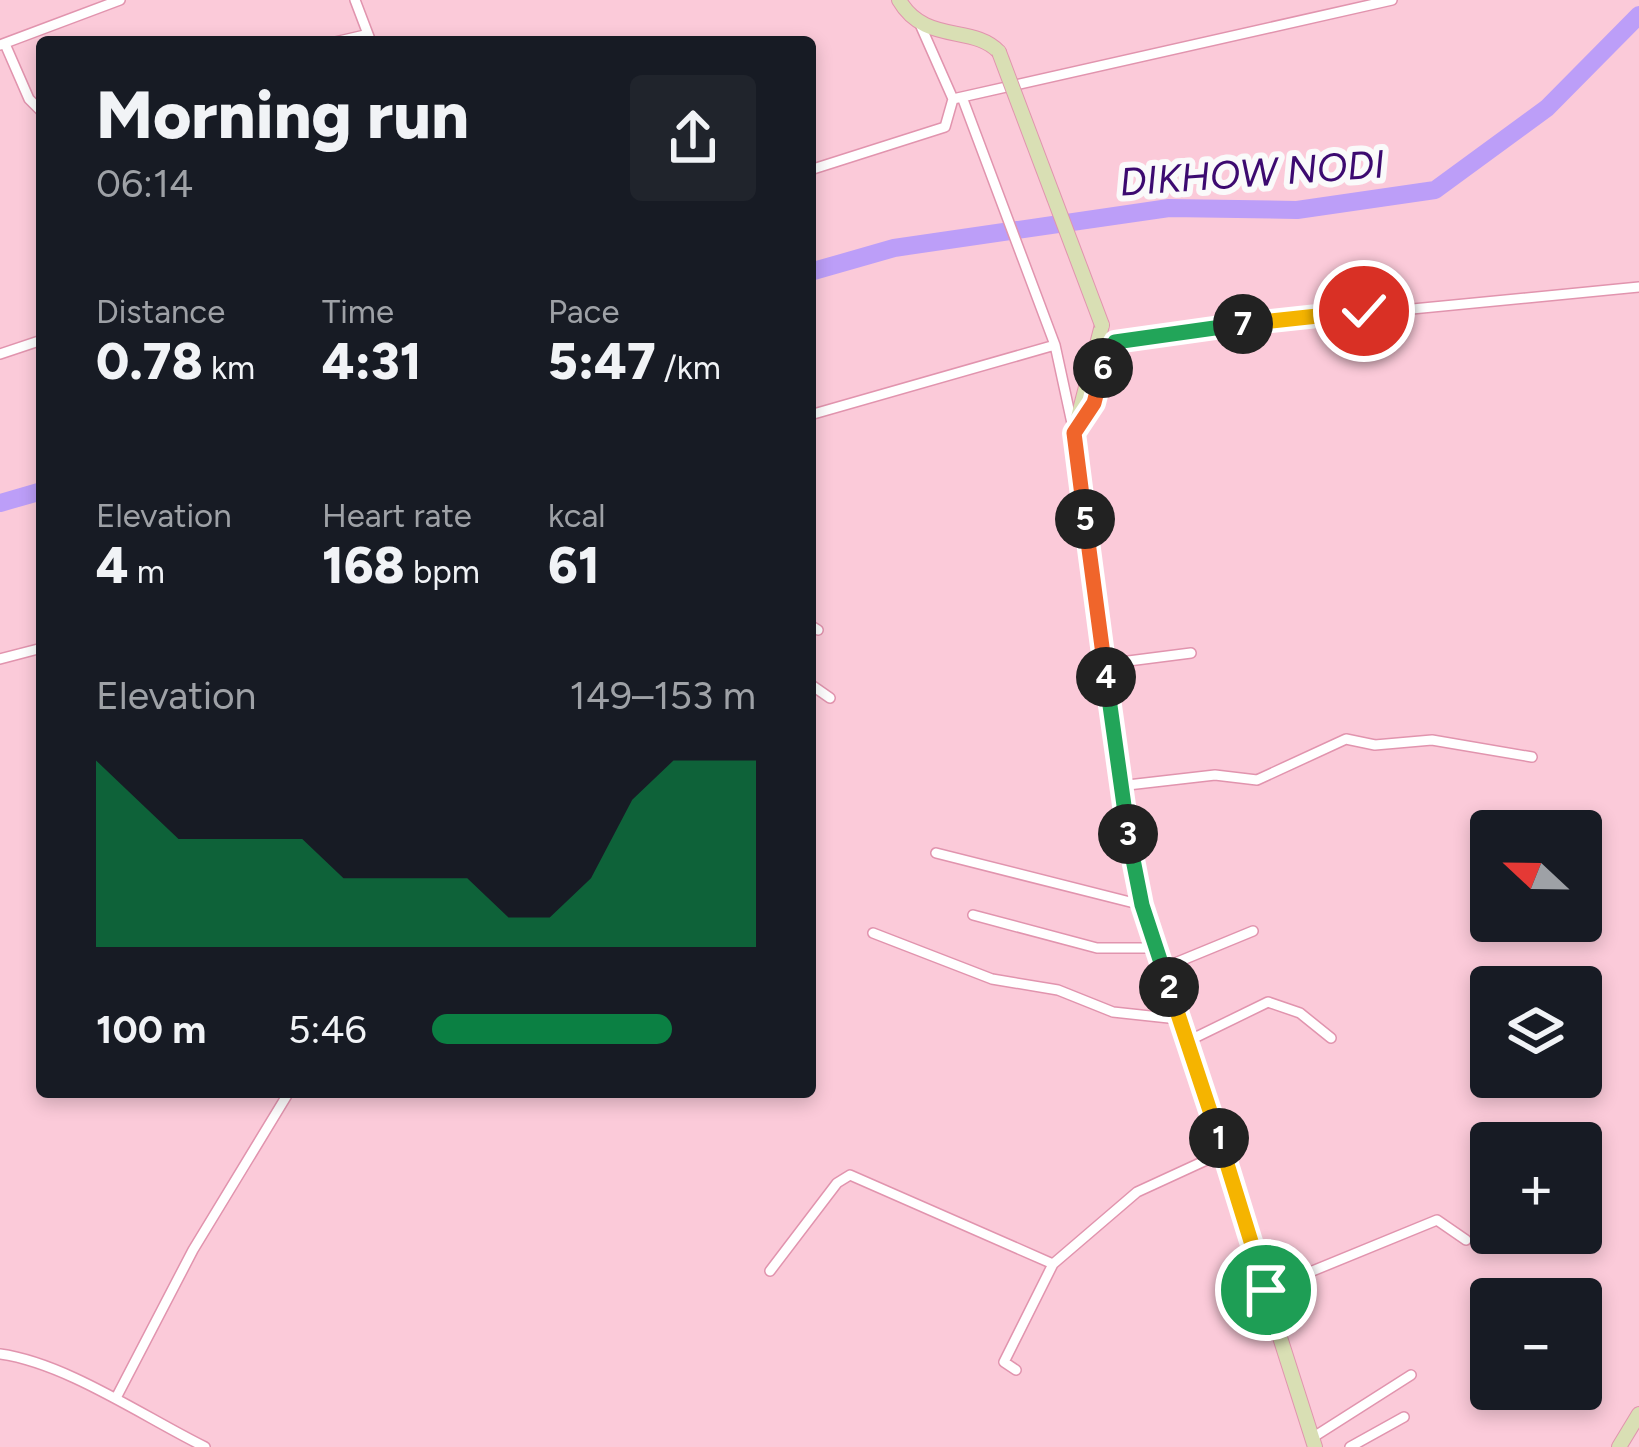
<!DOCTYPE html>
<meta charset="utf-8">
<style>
:root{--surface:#171b24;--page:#20242c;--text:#f1f3f6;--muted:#9ea1a6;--accent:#0b8043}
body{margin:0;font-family:Figtree,sans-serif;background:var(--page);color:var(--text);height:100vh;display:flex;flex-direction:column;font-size:45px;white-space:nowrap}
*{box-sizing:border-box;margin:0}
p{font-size:39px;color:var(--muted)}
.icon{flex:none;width:66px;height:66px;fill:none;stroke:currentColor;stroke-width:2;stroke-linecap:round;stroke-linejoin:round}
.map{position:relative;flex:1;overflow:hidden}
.panel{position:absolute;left:36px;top:36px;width:780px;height:1062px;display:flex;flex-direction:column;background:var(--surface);border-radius:12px;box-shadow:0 6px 18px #0003}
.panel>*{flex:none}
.needle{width:78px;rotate:292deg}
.fabs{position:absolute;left:1470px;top:810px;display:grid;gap:24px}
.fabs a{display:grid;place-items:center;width:132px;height:132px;border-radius:12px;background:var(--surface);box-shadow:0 6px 18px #0003;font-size:60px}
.pin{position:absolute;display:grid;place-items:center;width:102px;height:102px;color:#fff;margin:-51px;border:6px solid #fff;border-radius:50%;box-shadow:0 3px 12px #0007}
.km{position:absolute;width:60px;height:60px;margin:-30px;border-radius:50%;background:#222;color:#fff;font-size:33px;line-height:60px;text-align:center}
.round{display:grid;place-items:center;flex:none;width:126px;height:126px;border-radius:12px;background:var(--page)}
.headline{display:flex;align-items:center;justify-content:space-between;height:204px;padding:0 60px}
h1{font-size:66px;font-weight:800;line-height:90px}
.stats{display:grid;grid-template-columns:repeat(3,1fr);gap:18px;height:204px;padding:12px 60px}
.stats div{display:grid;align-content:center}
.stats b{font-size:51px;font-weight:800}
.stats small{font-size:33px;font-weight:400}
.stats p{font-size:33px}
.chart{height:336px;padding:24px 60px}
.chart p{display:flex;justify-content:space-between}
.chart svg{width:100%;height:216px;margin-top:12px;fill:var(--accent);opacity:.7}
ul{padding:0 60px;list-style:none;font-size:39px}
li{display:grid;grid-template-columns:192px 144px 1fr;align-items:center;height:90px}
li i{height:30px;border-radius:15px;background:var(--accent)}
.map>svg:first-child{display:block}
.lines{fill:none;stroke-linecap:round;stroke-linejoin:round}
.river{stroke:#bc9ef8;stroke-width:18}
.street-casing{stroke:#e194ae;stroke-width:12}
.secondary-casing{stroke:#e194ae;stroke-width:16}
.street{stroke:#fff;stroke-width:9}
.secondary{stroke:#d9dfb4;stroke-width:14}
.secondary-bridge-casing{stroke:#e194ae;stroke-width:16;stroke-linecap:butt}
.secondary-bridge{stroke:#d9dfb4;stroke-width:14}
.split-1-casing{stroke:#fff;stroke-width:24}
.split-2-casing{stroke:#fff;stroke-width:24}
.split-3-casing{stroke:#fff;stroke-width:24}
.split-4-casing{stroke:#fff;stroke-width:24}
.split-5-casing{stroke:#fff;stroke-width:24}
.split-6-casing{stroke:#fff;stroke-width:24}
.split-7-casing{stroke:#fff;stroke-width:24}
.split-8-casing{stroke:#fff;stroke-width:24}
.split-1{stroke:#f5b400;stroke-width:15}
.split-2{stroke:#f5b400;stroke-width:15}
.split-3{stroke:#22a559;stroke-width:15}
.split-4{stroke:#22a559;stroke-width:15}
.split-5{stroke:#f0652b;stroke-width:15}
.split-6{stroke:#f0652b;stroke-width:15}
.split-7{stroke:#22a559;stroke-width:15}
.split-8{stroke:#f5b400;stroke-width:15}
.labels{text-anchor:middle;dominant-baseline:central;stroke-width:12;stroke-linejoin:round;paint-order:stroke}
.water-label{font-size:39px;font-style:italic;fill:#3c0a70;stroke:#fafafa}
</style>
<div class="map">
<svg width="1639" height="1447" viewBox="0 0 1639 1447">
<rect width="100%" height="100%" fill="#fbcad9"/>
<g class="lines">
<path class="river" d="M 810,272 L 894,248 L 1169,208 L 1297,210 L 1435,190 L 1547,108 L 1639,15
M 0,503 L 42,491"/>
<g class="street-casing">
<path id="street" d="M 355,0 L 371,42
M 335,42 L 365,35
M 5,44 L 29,99 L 42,112
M 0,45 L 120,0
M 962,97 L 1055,345
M 953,99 L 1392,0
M 810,170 L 945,127 L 953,99 L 919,22
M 0,354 L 42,340
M 810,415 L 1055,345 L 1073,428
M 1080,423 L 1115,342 L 1134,336 L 1639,287
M 810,625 L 818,630
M 0,659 L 42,648
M 1105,664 L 1191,653
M 810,684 L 830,698
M 1119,786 L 1215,775 L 1257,780 L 1346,739 L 1375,745 L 1432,740 L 1532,757
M 936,853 L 1142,905
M 973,915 L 1097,948 L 1156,948
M 873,933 L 992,979 L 1058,990 L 1113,1012 L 1178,1019
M 1163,968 L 1253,931
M 1186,1042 L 1268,1002 L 1300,1013 L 1331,1038
M 770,1271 L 837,1183 L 850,1175 L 1053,1264 L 1137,1192 L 1224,1152
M 1266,1290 L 1437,1220 L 1466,1240
M 0,1354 C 66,1363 144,1417 205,1447
M 1016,1370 L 1004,1362 L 1053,1264
M 116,1398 L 193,1250 L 289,1092
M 1312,1438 L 1411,1375
M 1350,1447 L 1404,1417"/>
</g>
<g class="secondary-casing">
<path id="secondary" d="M 899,0 C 925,45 973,24 999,52
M 1102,325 L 1074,433 L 1119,786 L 1142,905 L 1315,1447
M 1619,1447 L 1639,1414"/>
</g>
<use href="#street" class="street"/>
<use href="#secondary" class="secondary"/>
<g class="secondary-bridge-casing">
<path id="secondary-bridge" d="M 999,52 L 1102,325"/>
</g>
<use href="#secondary-bridge" class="secondary-bridge"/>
</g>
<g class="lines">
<g class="split-1-casing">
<path id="split-1" d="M 1219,1138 L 1266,1290"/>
</g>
<g class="split-2-casing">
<path id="split-2" d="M 1169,987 L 1219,1138"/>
</g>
<g class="split-3-casing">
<path id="split-3" d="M 1128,834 L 1142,905 L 1169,987"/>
</g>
<g class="split-4-casing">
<path id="split-4" d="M 1106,677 L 1128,834"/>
</g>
<g class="split-5-casing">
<path id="split-5" d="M 1085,519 L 1106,677"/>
</g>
<g class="split-6-casing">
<path id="split-6" d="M 1085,519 L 1074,433 L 1094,403 L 1103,368"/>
</g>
<g class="split-7-casing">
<path id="split-7" d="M 1103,368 L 1115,342 L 1243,324"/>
</g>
<g class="split-8-casing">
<path id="split-8" d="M 1243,324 L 1364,311"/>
</g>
<use href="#split-1" class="split-1"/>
<use href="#split-2" class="split-2"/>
<use href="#split-3" class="split-3"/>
<use href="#split-4" class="split-4"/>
<use href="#split-5" class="split-5"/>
<use href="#split-6" class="split-6"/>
<use href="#split-7" class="split-7"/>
<use href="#split-8" class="split-8"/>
</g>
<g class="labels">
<g class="water-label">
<text transform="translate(1252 173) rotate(-4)">DIKHOW NODI</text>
</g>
</g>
</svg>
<div class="fabs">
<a><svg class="needle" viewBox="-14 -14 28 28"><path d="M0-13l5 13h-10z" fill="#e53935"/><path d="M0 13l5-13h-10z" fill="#9ea1a6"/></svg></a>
<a><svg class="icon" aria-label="layers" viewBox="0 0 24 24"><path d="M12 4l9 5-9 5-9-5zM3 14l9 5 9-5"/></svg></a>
<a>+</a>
<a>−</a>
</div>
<div class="pin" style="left:1266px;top:1290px;background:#1e9e55"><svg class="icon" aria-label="arrive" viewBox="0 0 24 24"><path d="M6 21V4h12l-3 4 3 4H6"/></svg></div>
<div class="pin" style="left:1364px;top:311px;background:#d93025"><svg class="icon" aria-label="check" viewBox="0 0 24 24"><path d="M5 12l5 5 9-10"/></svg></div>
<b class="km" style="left:1219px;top:1138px">1</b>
<b class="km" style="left:1169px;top:987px">2</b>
<b class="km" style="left:1128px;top:834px">3</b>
<b class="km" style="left:1106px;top:677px">4</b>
<b class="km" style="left:1085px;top:519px">5</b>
<b class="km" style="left:1103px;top:368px">6</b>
<b class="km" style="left:1243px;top:324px">7</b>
<section class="panel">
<div class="headline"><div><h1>Morning run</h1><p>06:14</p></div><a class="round"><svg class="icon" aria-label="share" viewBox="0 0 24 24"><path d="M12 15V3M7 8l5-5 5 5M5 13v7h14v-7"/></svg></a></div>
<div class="stats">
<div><p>Distance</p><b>0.78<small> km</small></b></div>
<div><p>Time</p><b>4:31</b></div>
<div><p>Pace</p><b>5:47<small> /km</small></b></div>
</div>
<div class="stats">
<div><p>Elevation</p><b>4<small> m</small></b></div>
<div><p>Heart rate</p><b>168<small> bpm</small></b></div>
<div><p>kcal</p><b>61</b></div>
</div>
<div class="chart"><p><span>Elevation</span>149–153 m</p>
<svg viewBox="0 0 160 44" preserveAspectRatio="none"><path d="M0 44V6L10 14L20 22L30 22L40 22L50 22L60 30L70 30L80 30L90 30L100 38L110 38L120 30L130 14L140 6L150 6L160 6V44z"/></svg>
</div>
<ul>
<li><b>100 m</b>5:46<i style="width:74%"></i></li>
</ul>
</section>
</div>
